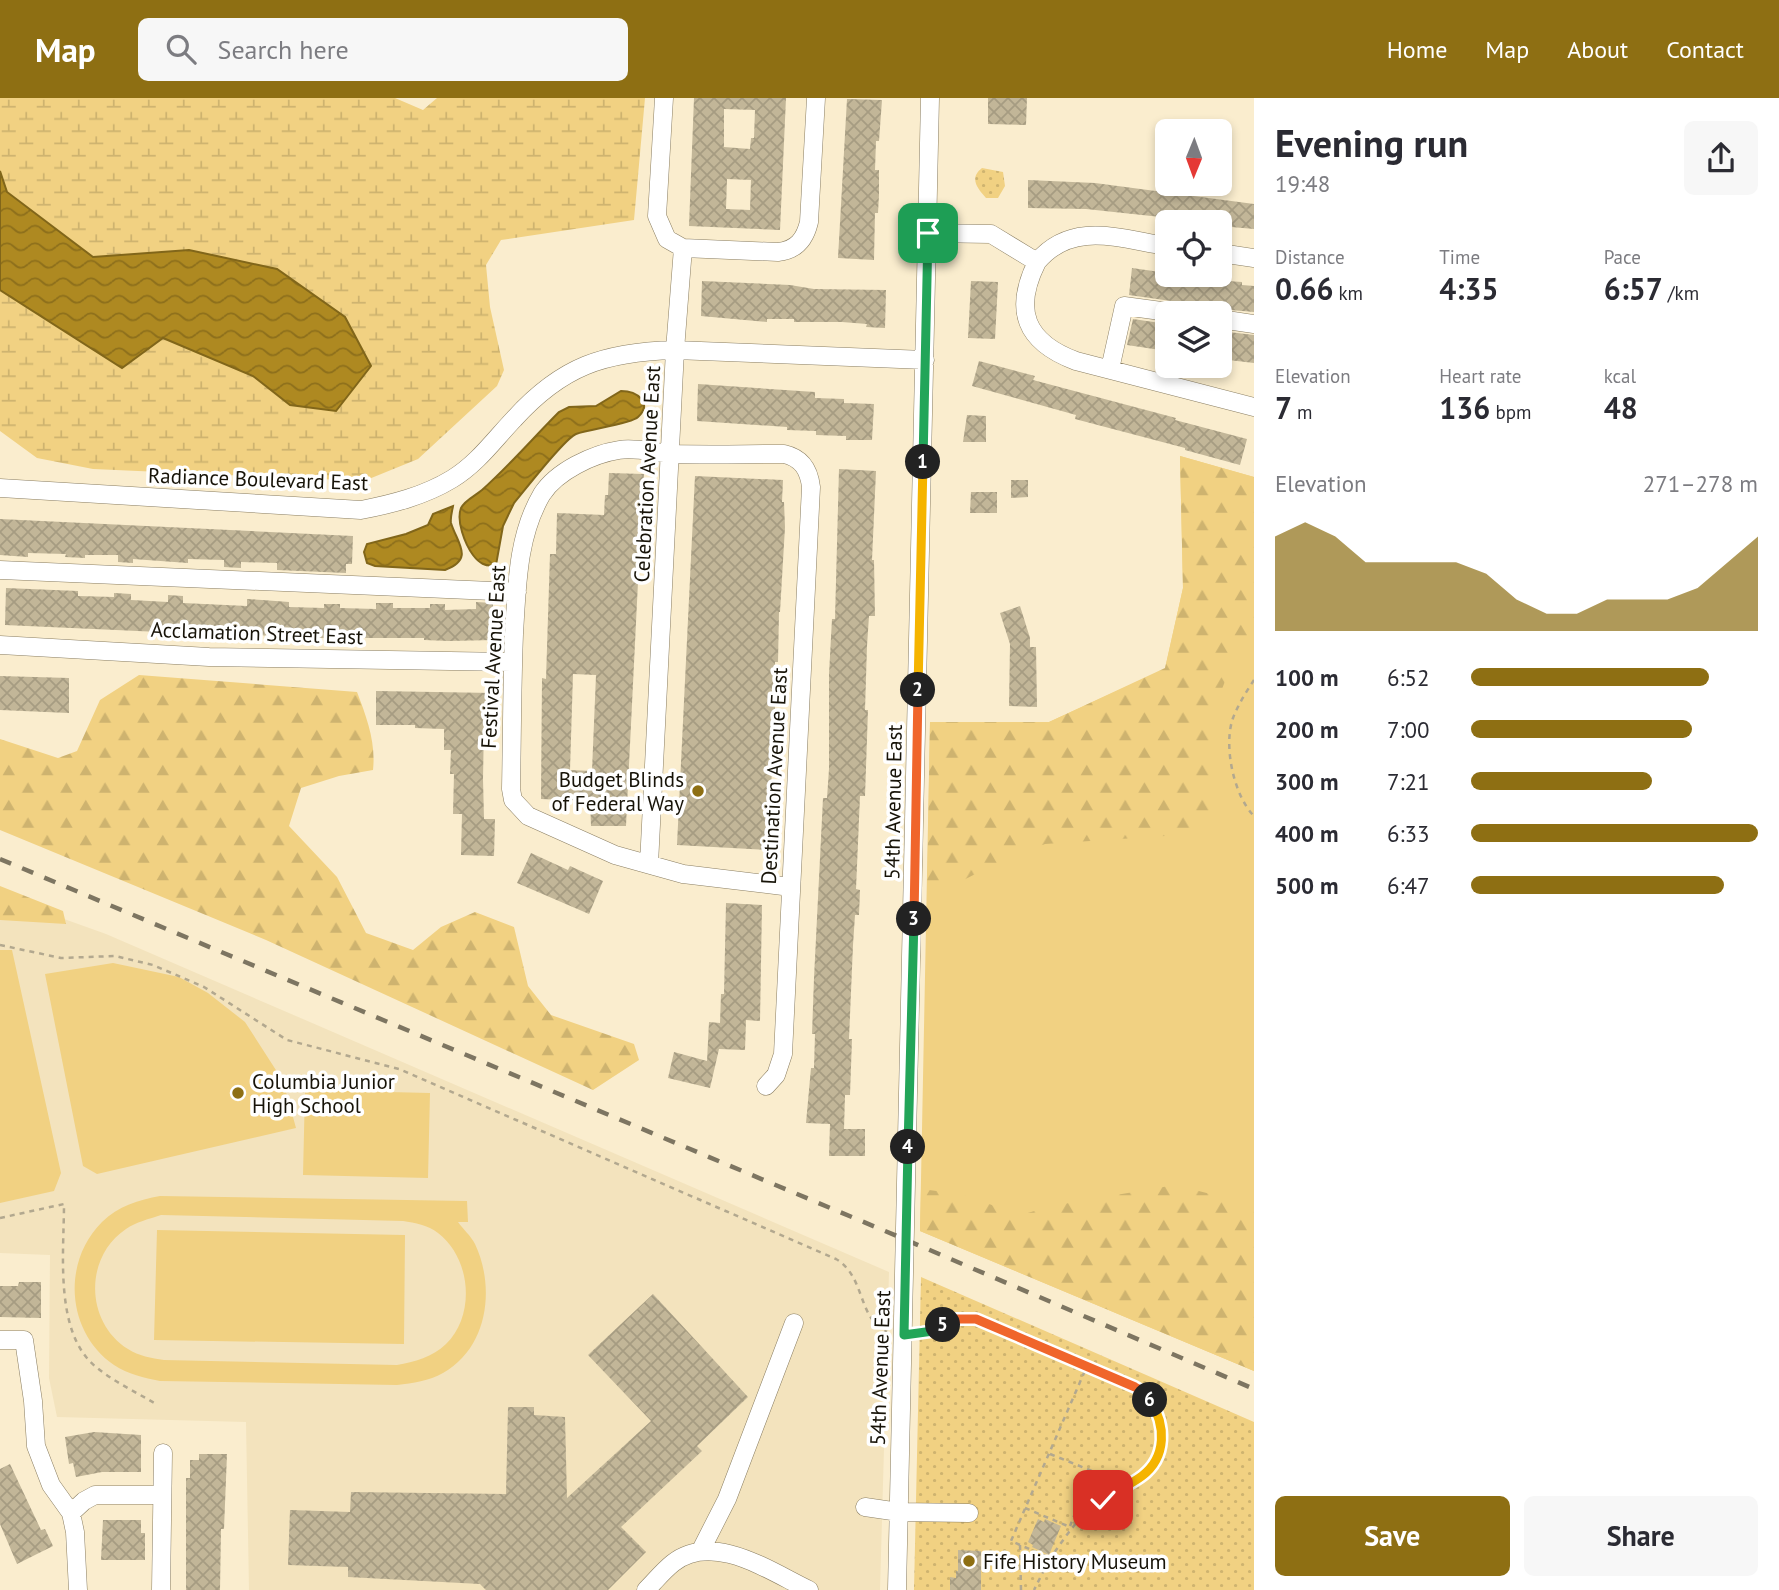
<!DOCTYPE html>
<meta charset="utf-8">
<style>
:root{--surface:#fff;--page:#f7f7f7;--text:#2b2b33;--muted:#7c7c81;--accent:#8e6f13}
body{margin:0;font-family:"PT Sans",sans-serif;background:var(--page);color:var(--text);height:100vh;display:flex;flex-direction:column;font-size:26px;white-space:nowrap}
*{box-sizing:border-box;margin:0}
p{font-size:23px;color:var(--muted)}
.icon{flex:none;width:38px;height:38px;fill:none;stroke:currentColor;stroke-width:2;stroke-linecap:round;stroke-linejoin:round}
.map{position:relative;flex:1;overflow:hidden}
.panel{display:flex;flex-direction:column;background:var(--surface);width:525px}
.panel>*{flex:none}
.needle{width:46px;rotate:181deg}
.controls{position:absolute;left:1155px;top:21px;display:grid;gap:14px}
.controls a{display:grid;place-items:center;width:77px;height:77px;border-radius:10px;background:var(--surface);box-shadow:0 4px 10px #0003;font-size:35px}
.pin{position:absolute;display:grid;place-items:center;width:60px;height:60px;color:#fff;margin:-30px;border-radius:14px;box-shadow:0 4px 10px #0006}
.km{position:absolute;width:35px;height:35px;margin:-18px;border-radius:50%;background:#222;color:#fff;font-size:19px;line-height:35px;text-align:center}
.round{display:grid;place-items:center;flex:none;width:74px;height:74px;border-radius:10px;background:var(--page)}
.head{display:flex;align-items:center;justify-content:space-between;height:119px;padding:0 21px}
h1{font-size:38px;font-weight:700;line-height:52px}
.figures{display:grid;grid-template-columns:repeat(3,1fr);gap:10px;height:119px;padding:7px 21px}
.figures div{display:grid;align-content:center}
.figures b{font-size:30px;font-weight:700}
.figures small{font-size:19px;font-weight:400}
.figures p{font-size:19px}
.chart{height:196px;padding:14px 21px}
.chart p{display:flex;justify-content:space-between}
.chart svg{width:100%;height:126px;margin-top:7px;fill:var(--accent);opacity:.7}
.button{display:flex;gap:14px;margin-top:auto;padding:14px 21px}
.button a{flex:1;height:80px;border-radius:10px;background:var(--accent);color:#fff;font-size:28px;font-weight:700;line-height:80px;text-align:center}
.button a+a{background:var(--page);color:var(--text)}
ul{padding:0 21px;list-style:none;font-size:23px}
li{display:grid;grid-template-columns:112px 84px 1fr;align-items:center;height:52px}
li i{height:18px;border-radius:9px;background:var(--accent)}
header{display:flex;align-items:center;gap:42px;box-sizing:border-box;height:98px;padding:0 35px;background:var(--accent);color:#fff}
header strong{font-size:33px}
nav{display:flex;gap:38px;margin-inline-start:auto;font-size:24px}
.search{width:490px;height:63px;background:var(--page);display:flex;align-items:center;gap:18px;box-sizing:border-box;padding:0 24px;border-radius:10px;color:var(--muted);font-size:26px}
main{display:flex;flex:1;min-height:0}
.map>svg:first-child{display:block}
.built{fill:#f3e3bd}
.green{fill:#f1d182;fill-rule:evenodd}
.forest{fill:url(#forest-firs)}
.wetland{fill:url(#wetland-marsh)}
.park{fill:url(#park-dots)}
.water{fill:url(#water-waves);stroke:#81661a;stroke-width:2}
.building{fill:url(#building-cross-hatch);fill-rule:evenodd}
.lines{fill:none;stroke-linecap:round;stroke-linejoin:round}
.minor-casing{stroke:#8a7e62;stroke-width:19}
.path{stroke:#b2a88f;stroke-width:2.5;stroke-dasharray:5 5;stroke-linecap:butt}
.minor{stroke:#fff;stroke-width:18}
.rail{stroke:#7d7561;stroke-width:4.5;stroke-dasharray:12 12;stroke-linecap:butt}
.split-1-casing{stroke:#fff;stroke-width:14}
.split-2-casing{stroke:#fff;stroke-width:14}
.split-3-casing{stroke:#fff;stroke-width:14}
.split-4-casing{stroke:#fff;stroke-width:14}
.split-5-casing{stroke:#fff;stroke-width:14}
.split-6-casing{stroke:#fff;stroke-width:14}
.split-7-casing{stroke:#fff;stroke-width:14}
.split-1{stroke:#22a559;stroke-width:9}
.split-2{stroke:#f5b400;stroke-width:9}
.split-3{stroke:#f0652b;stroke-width:9}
.split-4{stroke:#22a559;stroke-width:9}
.split-5{stroke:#22a559;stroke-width:9}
.split-6{stroke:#f0652b;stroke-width:9}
.split-7{stroke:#f5b400;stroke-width:9}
.poi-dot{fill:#8e6f13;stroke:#fff;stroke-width:2.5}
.labels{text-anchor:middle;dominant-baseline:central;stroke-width:7;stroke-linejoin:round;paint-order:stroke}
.street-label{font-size:21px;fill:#171308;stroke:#fff}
.poi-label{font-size:21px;fill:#171308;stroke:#fff;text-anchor:start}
</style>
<header>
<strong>Map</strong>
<div class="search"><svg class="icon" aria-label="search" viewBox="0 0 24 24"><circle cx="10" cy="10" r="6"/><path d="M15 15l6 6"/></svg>Search here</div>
<nav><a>Home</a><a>Map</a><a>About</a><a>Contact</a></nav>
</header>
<main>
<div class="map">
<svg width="1254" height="1492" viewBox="0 0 1254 1492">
<defs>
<pattern id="forest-firs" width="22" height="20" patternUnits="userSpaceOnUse" patternTransform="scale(1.75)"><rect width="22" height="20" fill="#f1d182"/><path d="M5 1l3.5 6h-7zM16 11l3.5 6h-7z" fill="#ceb36f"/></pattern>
<pattern id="wetland-marsh" width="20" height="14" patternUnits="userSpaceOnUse" patternTransform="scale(1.75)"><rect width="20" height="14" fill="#f1d182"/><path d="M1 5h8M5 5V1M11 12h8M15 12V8" fill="none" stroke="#ceb36f"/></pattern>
<pattern id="park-dots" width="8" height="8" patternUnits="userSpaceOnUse" patternTransform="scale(1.75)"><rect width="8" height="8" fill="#f1d182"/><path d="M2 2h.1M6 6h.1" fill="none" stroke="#ceb36f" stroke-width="1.8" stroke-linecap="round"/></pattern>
<pattern id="water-waves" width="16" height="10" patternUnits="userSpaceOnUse" patternTransform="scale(1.75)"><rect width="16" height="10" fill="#ae8921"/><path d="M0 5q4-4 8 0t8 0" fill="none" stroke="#8d6f1b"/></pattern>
<pattern id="building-cross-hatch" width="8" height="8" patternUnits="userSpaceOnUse" patternTransform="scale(1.75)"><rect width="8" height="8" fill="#c2b698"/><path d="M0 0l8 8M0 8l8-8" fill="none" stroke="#a69c82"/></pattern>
</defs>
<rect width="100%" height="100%" fill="#faedce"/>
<path class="built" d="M 0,798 L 106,836 L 889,1174 L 880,1492 L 249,1492 L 246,1324 L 57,1319 L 49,1280 L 50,1157 L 0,1155 Z"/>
<path class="green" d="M 1180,358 L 1254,379 L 1254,1273 L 920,1133 L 930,624 L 1049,624 L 1165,571 L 1183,490 Z
M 0,852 L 12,852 L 61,1075 L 54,1093 L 0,1105 Z
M 113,865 L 179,879 L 208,895 L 245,924 L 283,983 L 296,1030 L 97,1076 L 83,1068 L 45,876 Z
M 305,992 L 430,995 L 428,1080 L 303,1077 Z
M 160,1098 L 467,1103 L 468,1124 L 458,1124 C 463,1131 471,1138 475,1146 C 495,1188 489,1249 443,1275 C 429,1283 413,1285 397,1287 L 160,1283 C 144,1280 128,1276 114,1267 C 67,1235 61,1165 102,1124 C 118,1108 139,1102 160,1098 ZM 161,1117 L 403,1123 C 415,1125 428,1127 438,1135 C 471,1160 476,1217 446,1246 C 433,1259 414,1264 397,1267 L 164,1262 C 151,1260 139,1258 128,1251 C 85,1224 84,1159 126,1131 C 136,1124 149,1121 161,1117 Z
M 157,1132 L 405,1137 L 404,1246 L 154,1242 Z"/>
<path class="forest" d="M 1180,358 L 1254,379 L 1254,540 L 1234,560 L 1217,604 L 1209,666 L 1212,725 L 1195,736 L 1045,746 L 983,772 L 927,801 L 930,624 L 1049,624 L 1165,570 L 1183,490 Z
M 139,577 L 357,594 C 367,620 376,645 373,672 L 339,678 L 301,690 L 289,728 L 337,779 L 366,835 L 413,852 L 441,829 L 475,814 L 514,829 L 528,888 L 551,917 L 634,946 L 639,962 L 593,992 L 266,842 L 0,732 L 0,641 L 58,660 L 77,653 L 100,602 Z
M 0,788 L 63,813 L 66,826 L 0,822 Z
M 1175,1087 L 1254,1107 L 1254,1273 L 920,1133 L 921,1091 L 960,1096 L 1021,1117 L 1051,1108 Z"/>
<path class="wetland" d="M 0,0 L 395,0 L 423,12 L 437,0 L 645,0 L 634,122 L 501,142 L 486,167 L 490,209 L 504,272 L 497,288 L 418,361 L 364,383 L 93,371 L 37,360 L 0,333 L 0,192 L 122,270 L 163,240 L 253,278 L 290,307 L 189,152 L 93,159 L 7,94 L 0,73 Z"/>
<path class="park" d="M 982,70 L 1003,74 L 1005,88 L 998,100 L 986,100 C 977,90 969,80 982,70 Z
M 921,1179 L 1254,1324 L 1254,1492 L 914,1492 Z"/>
<path class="water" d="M 0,73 L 7,94 L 93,159 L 189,152 L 277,171 L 345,219 L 371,268 L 336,313 L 290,307 L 253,278 L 163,240 L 122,270 L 0,192 Z
M 621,293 C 637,293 653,305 638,319 C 631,326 589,331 576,336 C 564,341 525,392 514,405 L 503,428 L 496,467 C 485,469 479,465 473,457 C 465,446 456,423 461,410 C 465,402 475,398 482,392 C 509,368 533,340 559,314 L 569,309 L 596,308 Z
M 453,408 C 452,414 450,420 451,425 C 457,445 475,461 445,472 L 375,468 L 367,465 L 364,454 L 367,446 L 406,436 L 428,427 L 433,416 Z"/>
<path class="building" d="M 694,0 L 786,0 L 780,132 L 689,128 ZM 724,11 L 755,12 L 754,40 L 751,40 L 750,51 L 724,49 ZM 727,81 L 751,82 L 750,112 L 726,111 Z
M 988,0 L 1027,0 L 1026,27 L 988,26 Z
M 847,1 L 882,2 L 879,43 L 876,43 L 875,72 L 879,72 L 879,97 L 878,115 L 875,115 L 874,162 L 838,160 Z
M 1028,82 L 1095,85 L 1254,106 L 1254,131 L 1220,128 L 1220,124 L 1186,124 L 1170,123 L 1170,120 L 1086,111 L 1028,110 Z
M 1132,170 L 1167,175 L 1167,177 L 1185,177 L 1184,180 L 1242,184 L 1242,187 L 1254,188 L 1254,214 L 1184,208 L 1178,204 L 1129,197 Z
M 702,183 L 790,187 L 814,191 L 886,192 L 885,230 L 866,229 L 867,226 L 842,224 L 794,224 L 794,221 L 767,221 L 767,224 L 701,218 Z
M 971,183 L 998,184 L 995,241 L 968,240 Z
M 1133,221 L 1167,226 L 1167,253 L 1127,247 Z
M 1220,233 L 1254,237 L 1254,265 L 1220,261 Z
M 979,263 L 1035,278 L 1033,282 L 1176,320 L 1175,322 L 1247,341 L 1240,367 L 1185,352 L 1185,350 L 1075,321 L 1076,317 L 972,288 Z
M 698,286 L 815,294 L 815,300 L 844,301 L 844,305 L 874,306 L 872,342 L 846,342 L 846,338 L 816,337 L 816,333 L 787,332 L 787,329 L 697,323 Z
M 967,317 L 986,318 L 986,344 L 963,344 Z
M 839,371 L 876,373 L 872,462 L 874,462 L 875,518 L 869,518 L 867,548 L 865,612 L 868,612 L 865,698 L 860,698 L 856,791 L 860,792 L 859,817 L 855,817 L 853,847 L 849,941 L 852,941 L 850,997 L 845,997 L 844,1031 L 865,1031 L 865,1058 L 829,1058 L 830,1026 L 806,1025 L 811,970 L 814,970 L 815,936 L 812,936 L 814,880 L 823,700 L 827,700 L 829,671 L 829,576 L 832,521 L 835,521 Z
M 609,375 L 644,376 L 638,439 L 638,484 L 626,728 L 591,728 L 590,703 L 541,701 L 542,580 L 546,581 L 550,456 L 556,456 L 557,415 L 604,417 L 605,397 L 608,397 ZM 573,576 L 596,577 L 592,673 L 570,672 Z
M 695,378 L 783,382 L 782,404 L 784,404 L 785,429 L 780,514 L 779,514 L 778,564 L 775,564 L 774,592 L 776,592 L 775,610 L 768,752 L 677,747 Z
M 1011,382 L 1028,382 L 1028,399 L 1011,400 Z
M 971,394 L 997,394 L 997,415 L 970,415 Z
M 0,421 L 353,438 L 352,466 L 346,466 L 346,475 L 277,472 L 277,465 L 241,464 L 241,470 L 224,469 L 224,462 L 188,461 L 188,465 L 133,461 L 133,465 L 118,464 L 118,457 L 85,457 L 85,460 L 65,459 L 66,456 L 28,455 L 28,459 L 0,457 Z
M 6,490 L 78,493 L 78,498 L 114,499 L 114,495 L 131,496 L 131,502 L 168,504 L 168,497 L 183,498 L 183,505 L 247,508 L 247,501 L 262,502 L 289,504 L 289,509 L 324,510 L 324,506 L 340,506 L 340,510 L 376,511 L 376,505 L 393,505 L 393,510 L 430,510 L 430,506 L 445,506 L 445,512 L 476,511 L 476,504 L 493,505 L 493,517 L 496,517 L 495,542 L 449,543 L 424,542 L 424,540 L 288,540 L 209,532 L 182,532 L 182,535 L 5,527 Z
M 1020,508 L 1030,540 L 1030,549 L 1036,549 L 1037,609 L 1009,608 L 1010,546 L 1000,515 Z
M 0,578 L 69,580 L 69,615 L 0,612 Z
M 376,593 L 493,595 L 492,626 L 484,625 L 483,681 L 484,721 L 495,721 L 494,758 L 461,757 L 462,716 L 453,716 L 454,676 L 450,676 L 451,652 L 444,652 L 444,631 L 415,630 L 415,627 L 376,627 Z
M 531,755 L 568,772 L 570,768 L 603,783 L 589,816 L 517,785 Z
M 726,805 L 762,807 L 760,923 L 746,922 L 745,952 L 719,951 L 710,990 L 668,980 L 674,954 L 707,963 L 709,924 L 720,925 L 721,896 L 724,896 Z
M 19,1184 L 41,1184 L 41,1220 L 0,1219 L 0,1188 L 18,1188 Z
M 653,1196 L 748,1299 L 697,1348 L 702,1353 L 621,1429 L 646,1454 L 608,1492 L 486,1492 L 480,1486 L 348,1479 L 348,1469 L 288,1467 L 290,1412 L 350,1414 L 351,1394 L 506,1396 L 508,1309 L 534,1309 L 534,1317 L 565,1319 L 567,1400 L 651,1323 L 588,1257 Z
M 94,1334 L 141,1337 L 141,1374 L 102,1374 L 76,1379 L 73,1365 L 69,1366 L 65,1339 Z
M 199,1356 L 227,1356 L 224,1431 L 221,1431 L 220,1492 L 186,1492 L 186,1380 L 190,1380 L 190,1362 L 199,1362 Z
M 10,1366 L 41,1432 L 45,1431 L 53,1448 L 17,1466 L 0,1426 L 0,1371 Z
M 1038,1421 L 1044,1424 L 1045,1421 L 1061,1428 L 1049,1457 L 1032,1449 L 1033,1447 L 1028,1444 Z
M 103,1422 L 141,1422 L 141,1435 L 145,1435 L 145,1462 L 101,1462 Z
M 958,1452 L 981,1453 L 981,1492 L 950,1492 L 950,1479 L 956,1480 L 956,1473 L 958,1473 Z"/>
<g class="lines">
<g class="minor-casing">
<path id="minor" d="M 927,135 L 991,136 L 1037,164 C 1072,122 1120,141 1167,148
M 683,150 L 778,154 C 797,152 805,141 809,124 L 816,0
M 1220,155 L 1254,160
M 1037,164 C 1013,212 1025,244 1076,263 L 1254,309
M 1220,221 L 1254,226
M 1110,271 L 1124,208 L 1176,215
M 0,390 L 361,412 C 392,406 424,398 452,381 C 477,366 494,342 514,321 C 562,268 604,254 675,252 L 925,262
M 0,472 L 517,494
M 0,547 L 209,559 L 513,564
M 649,766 L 675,252 L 683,150 L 667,141 L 657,118 L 664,0
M 766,988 L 776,977 L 783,956 L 811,389 C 809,372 802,360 784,356 C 747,356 710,357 672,356 C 655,355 636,349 619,352 C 593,356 557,373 542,396 C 517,438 517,489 514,536 C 512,587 512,639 511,691 L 513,702 L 528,718 L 615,757 L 683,776 L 791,789
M 0,1242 L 24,1242 L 33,1303 L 36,1348 L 51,1387 L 71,1415 L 75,1434 L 78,1492
M 865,1409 L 899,1414 L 969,1415
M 71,1415 L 84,1403 L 95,1397 L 162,1397
M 701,1452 L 727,1401 L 794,1225
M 161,1492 L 163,1355
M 646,1492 C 655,1483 663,1473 673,1465 C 713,1433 771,1474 809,1492
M 897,1492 L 930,0"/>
</g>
<path class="path" d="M 1254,582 C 1246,594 1238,607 1233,620 C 1223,648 1234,698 1254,718
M 0,847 L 61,860 L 115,858 L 153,867 L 204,889 L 287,942 L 399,971 L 836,1161 C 866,1179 857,1220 887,1234
M 0,1120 L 64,1106 C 64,1155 54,1235 96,1269 C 114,1284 136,1294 156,1306
M 918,1236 C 942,1232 950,1217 977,1221 L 1135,1289 C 1148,1297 1156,1309 1160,1323 C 1175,1376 1112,1388 1084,1417 C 1071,1429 1061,1446 1050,1460
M 1050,1356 L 1092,1373 L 1070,1428
M 1025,1410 L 1070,1429
M 1020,1447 L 1011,1443 L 1087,1268
M 1021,1492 L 1020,1447 L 1050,1460 L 1034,1492"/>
<use href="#minor" class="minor"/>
<path class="rail" d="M 0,761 L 897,1138 L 1254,1291"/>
</g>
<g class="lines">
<g class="split-1-casing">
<path id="split-1" d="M 923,364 L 928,135"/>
</g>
<g class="split-2-casing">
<path id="split-2" d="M 918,592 L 923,364"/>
</g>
<g class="split-3-casing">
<path id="split-3" d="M 914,821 L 918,592"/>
</g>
<g class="split-4-casing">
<path id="split-4" d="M 908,1049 L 914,821"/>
</g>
<g class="split-5-casing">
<path id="split-5" d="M 908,1049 L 904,1237 L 933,1233 L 943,1227"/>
</g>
<g class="split-6-casing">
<path id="split-6" d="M 943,1227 L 954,1221 L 976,1221 L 1135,1289 L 1145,1295 L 1150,1302"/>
</g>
<g class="split-7-casing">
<path id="split-7" d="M 1103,1402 C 1115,1393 1130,1387 1142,1378 C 1167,1359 1166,1327 1150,1302"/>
</g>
<use href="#split-1" class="split-1"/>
<use href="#split-2" class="split-2"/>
<use href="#split-3" class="split-3"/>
<use href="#split-4" class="split-4"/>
<use href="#split-5" class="split-5"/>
<use href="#split-6" class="split-6"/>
<use href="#split-7" class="split-7"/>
</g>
<g class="poi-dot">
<circle cx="698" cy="693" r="7"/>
<circle cx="238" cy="995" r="7"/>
<circle cx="969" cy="1463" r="7"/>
</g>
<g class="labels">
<g class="street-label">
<text transform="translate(647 376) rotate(-87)">Celebration Avenue East</text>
<text transform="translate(258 381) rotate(2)">Radiance Boulevard East</text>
<text transform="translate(257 535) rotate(2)">Acclamation Street East</text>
<text transform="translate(493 559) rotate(-87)">Festival Avenue East</text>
<text transform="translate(774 678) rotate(-87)">Destination Avenue East</text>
<text transform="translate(893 704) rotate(-89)">54th Avenue East</text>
<text transform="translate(880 1270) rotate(-88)">54th Avenue East</text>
</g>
<g class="poi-label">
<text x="684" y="681" text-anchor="end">Budget Blinds<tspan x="684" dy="24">of Federal Way</tspan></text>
<text x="252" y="983">Columbia Junior<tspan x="252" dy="24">High School</tspan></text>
<text x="983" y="1463">Fife History Museum</text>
</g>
</g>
</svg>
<div class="controls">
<a><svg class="needle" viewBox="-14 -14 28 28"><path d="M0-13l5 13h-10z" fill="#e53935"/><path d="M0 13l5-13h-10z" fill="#7c7c81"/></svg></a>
<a><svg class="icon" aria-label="locate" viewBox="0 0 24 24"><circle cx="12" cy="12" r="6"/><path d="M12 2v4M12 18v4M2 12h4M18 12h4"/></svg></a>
<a><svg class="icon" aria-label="layers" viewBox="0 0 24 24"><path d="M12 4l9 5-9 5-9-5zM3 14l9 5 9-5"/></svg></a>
</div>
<div class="pin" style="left:928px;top:135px;background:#1e9e55"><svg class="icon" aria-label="arrive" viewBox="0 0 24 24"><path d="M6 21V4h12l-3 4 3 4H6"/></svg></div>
<div class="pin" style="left:1103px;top:1402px;background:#d93025"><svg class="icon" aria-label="check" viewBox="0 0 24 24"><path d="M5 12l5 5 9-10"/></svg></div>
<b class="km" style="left:923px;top:364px">1</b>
<b class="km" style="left:918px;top:592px">2</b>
<b class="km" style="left:914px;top:821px">3</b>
<b class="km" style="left:908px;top:1049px">4</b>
<b class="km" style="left:943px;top:1227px">5</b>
<b class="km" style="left:1150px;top:1302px">6</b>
</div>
<section class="panel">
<div class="head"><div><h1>Evening run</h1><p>19:48</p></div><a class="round"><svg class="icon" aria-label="share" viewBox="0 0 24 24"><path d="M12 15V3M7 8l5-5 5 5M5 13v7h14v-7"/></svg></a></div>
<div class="figures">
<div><p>Distance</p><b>0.66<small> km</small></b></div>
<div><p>Time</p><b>4:35</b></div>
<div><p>Pace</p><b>6:57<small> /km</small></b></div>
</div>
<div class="figures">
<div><p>Elevation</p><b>7<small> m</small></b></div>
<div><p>Heart rate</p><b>136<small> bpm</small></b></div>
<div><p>kcal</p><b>48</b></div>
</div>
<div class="chart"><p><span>Elevation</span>271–278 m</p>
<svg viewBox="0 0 160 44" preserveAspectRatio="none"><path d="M0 44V11L10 6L20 11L30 20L40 20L50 20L60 20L70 24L80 33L90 38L100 38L110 33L120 33L130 33L140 29L150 20L160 11V44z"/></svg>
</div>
<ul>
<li><b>100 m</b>6:52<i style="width:83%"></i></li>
<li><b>200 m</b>7:00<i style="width:77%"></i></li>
<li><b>300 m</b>7:21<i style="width:63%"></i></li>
<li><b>400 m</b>6:33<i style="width:100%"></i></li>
<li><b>500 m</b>6:47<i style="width:88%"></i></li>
</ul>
<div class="button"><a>Save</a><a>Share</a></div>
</section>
</main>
